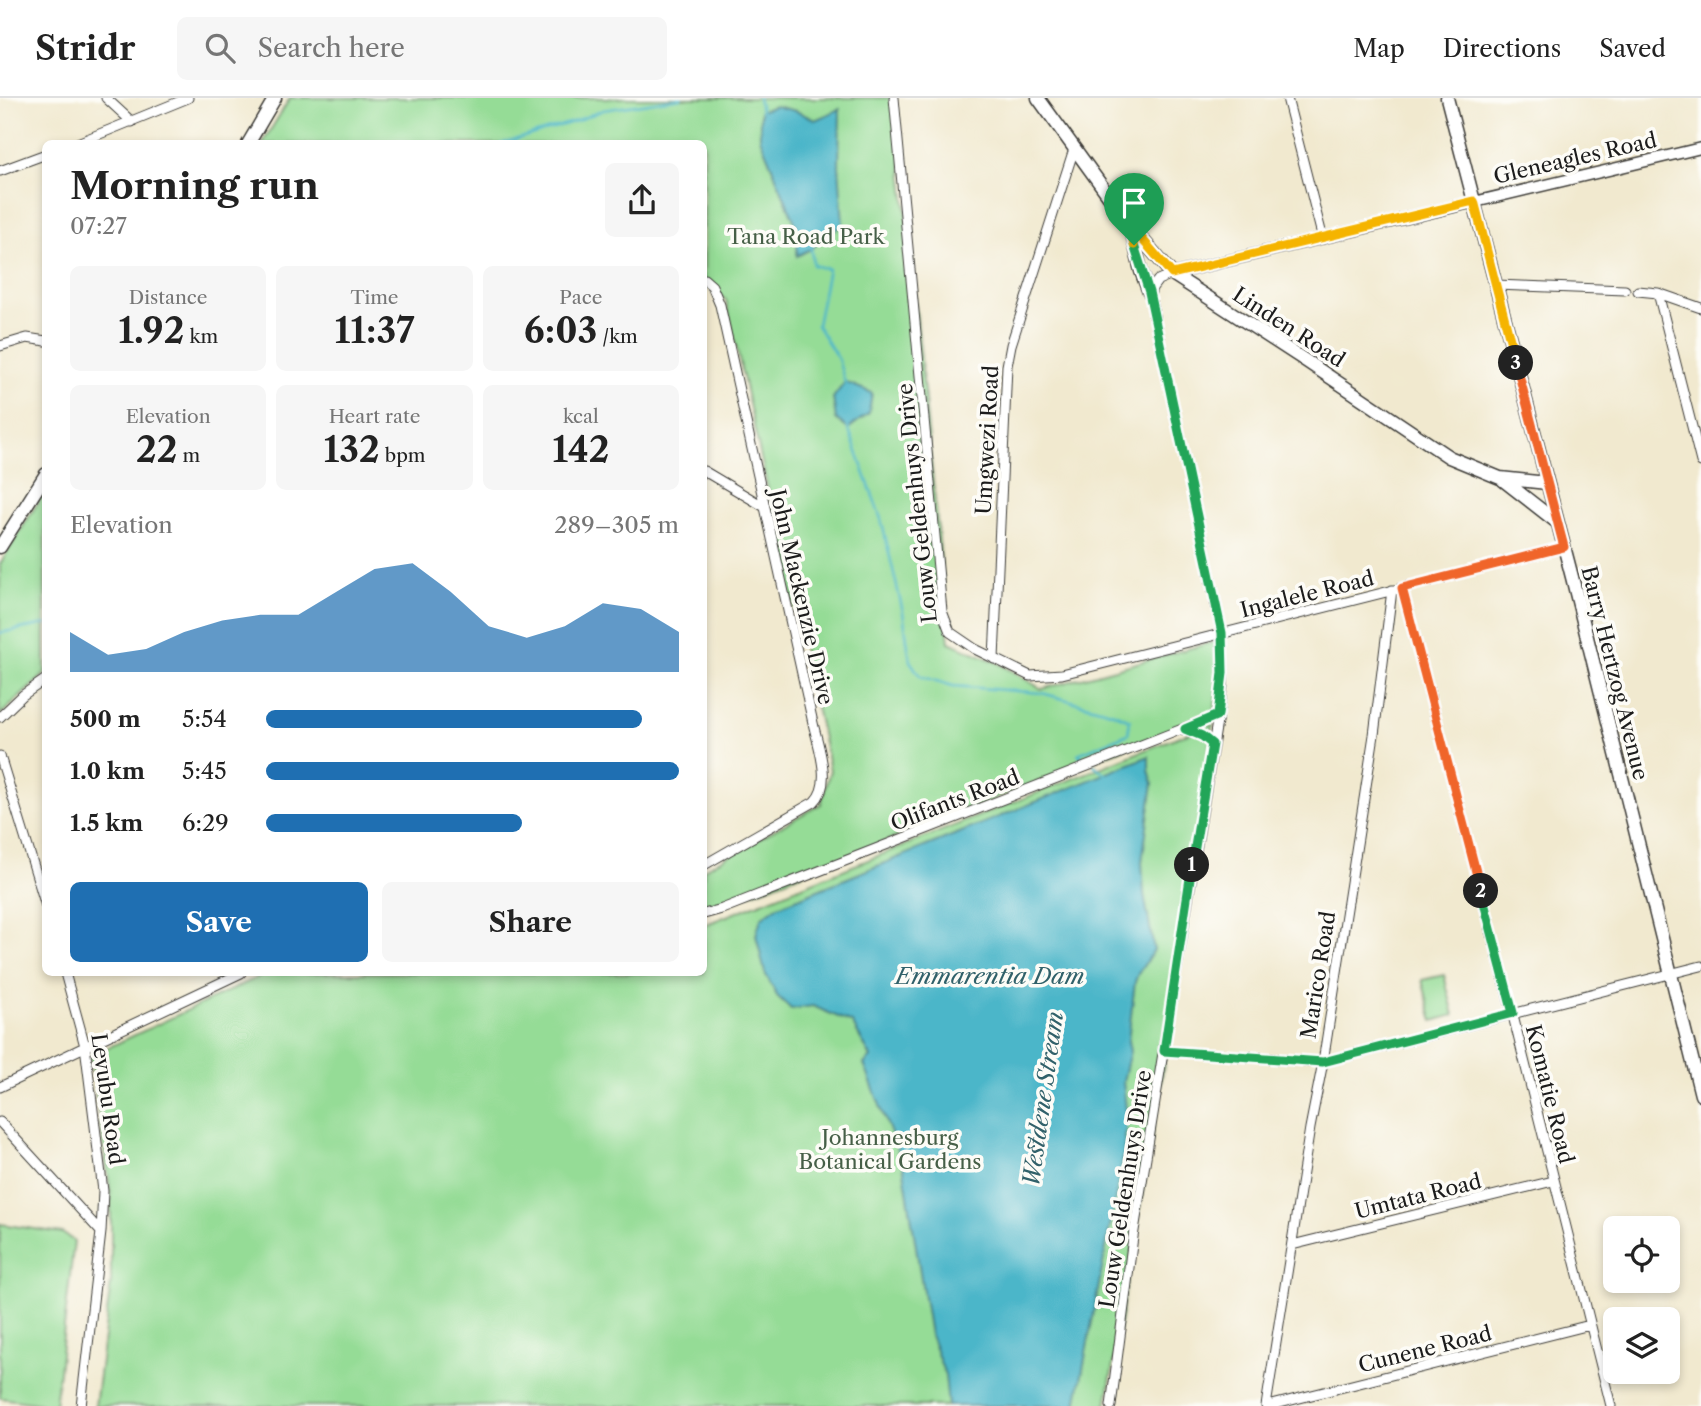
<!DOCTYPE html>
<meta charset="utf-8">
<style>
:root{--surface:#fff;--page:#f6f6f6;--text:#222;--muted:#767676;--line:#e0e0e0;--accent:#1f6fb2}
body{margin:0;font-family:"Libre Caslon Text",serif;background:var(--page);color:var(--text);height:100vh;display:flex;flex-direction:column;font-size:26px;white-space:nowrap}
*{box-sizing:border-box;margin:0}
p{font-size:23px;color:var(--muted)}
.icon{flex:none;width:38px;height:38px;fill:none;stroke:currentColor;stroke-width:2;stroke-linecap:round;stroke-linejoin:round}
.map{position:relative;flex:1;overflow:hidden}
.drawer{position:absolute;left:42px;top:42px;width:665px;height:836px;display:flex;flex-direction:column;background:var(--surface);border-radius:10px;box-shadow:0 4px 10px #0003}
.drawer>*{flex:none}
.tools{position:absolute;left:1603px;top:1118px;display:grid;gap:14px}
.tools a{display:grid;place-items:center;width:77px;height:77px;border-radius:10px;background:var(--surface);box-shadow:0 4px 10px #0003;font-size:35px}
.pin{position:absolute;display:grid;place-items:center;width:60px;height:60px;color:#fff;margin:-72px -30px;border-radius:50% 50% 50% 0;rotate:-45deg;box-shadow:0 0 7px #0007}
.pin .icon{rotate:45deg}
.km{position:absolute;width:35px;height:35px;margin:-18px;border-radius:50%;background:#222;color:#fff;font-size:19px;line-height:35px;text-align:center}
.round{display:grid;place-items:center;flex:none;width:74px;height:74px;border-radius:10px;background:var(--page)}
.summary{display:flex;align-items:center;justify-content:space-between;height:119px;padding:0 28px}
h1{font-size:38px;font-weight:700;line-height:52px}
.metrics{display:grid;grid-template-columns:repeat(3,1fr);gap:10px;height:119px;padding:7px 28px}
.metrics div{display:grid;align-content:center;border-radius:10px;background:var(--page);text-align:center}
.metrics b{font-size:35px;font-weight:700}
.metrics small{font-size:19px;font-weight:400}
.metrics p{font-size:19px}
.chart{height:196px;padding:14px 28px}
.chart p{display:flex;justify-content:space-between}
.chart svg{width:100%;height:126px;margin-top:7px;fill:var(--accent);opacity:.7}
.primary-button{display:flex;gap:14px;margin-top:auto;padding:14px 28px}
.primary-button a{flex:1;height:80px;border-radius:10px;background:var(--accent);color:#fff;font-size:28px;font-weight:700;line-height:80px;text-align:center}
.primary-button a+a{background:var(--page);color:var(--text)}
ul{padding:0 28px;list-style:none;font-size:23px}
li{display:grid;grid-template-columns:112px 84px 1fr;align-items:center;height:52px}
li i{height:18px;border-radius:9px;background:var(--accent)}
header{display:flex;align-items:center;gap:42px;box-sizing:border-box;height:98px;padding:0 35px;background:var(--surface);border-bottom:2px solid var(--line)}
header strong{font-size:33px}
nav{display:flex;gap:38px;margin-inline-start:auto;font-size:24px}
.search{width:490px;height:63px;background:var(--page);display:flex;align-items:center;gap:18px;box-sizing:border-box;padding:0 24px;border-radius:10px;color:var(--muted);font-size:26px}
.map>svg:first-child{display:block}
.green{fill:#95dc96;stroke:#587c59;stroke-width:2}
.water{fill:#4bb6c9;stroke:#346972;stroke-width:2}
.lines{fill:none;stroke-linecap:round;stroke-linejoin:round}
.stream{stroke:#4bb6c9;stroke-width:2.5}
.minor-casing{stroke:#3c3b37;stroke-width:11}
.tertiary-casing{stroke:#3c3b37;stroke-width:13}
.secondary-casing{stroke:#3c3b37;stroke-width:15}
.minor{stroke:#fff;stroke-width:9}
.tertiary{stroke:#fff;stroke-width:10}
.secondary{stroke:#fff;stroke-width:12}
.split-1-casing{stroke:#fff;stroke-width:14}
.split-2-casing{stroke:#fff;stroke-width:14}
.split-3-casing{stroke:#fff;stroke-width:14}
.split-4-casing{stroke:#fff;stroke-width:14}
.split-1{stroke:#22a559;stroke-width:9}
.split-2{stroke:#22a559;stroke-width:9}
.split-3{stroke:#f0652b;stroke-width:9}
.split-4{stroke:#f5b400;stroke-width:9}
.labels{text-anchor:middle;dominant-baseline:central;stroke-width:7;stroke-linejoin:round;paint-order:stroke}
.street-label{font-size:21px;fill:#1c1c1c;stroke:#fdfcf7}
.park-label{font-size:21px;fill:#465f47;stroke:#fdfcf7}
.water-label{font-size:23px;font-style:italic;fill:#31616a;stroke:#fdfcf7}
</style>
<header>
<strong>Stridr</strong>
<div class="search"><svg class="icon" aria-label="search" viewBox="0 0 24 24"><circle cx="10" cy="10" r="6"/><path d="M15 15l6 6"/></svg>Search here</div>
<nav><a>Map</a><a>Directions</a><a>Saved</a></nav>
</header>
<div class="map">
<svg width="1701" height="1308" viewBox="0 0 1701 1308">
<rect width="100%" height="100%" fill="#fdfcf7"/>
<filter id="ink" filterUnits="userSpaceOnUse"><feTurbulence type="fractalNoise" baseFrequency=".0143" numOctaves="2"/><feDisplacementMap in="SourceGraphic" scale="14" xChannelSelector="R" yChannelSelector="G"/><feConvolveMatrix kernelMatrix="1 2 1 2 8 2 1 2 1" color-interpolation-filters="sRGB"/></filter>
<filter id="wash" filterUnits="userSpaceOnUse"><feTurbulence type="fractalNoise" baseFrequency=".00686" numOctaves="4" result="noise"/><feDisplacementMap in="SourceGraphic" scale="28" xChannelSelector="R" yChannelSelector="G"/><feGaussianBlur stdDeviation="1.57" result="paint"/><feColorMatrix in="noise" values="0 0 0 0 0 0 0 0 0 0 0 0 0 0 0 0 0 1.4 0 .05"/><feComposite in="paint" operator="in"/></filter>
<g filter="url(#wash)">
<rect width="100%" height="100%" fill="#f1e9cf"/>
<path class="green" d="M 290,0 L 895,0 L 949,544 L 996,564 L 1042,591 L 1220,542 L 1215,615 L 714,810 L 704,811 L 704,771 L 821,706 L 830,672 L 726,202 L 704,186 L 704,46 L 262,46 Z
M 45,393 L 45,576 L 0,617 L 0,466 Z
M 1213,625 L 1166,954 L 1106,1308 L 95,1308 L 111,1184 L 111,1097 L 90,958 L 267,875 L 704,875 L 704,827 Z
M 1444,877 L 1454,917 L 1433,923 L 1422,882 Z
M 0,1126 L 62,1135 L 74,1143 L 55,1308 L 0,1300 Z"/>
<path class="water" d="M 775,8 L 796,13 L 815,22 L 840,11 L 839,68 L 843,126 L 811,151 L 797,158 L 798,132 L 760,40 L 760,13 Z
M 845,284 L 872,295 L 869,315 L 848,331 L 836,321 L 833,300 Z
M 1149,658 L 1149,672 L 1153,685 L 1142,764 L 1144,796 L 1154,852 L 1138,876 L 1135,884 L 1128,943 L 1130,953 L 1123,983 L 1127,1021 L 1123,1060 L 1076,1308 L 948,1308 L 945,1277 L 930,1237 L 903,1067 L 864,966 L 871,959 L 852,925 L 813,908 L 791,911 L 777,898 L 765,875 L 756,837 L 761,820 L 776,809 Z"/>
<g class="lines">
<path class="stream" d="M 758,0 L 761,13
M 501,46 L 576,23 L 603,12 L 681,0
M 811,150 L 813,167 L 828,171 L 817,227 L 838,261 L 846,288
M 848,329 L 881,421 L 903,514 L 910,563 L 920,578 L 953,588 L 1042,595 L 1111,614 L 1130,622 L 1128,636 L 1078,656 L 1088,664
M 0,535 L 46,526
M 1094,667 L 1108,678"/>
</g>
</g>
<g filter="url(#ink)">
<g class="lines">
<g class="minor-casing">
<path id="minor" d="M 106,0 L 132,24
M 894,0 L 942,513 L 950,534 L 975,551 L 1030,578 L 1062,576 L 1564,449
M 1287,0 L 1323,141
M 75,46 L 188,0
M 0,73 L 46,56
M 704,181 L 712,188 L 720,207 L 813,625 C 818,648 833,686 814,704 L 704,767
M 1496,187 L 1625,192
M 1638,193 L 1658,195 L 1701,210
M 1658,195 L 1701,364
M 0,248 L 27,240 L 46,243
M 704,373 L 763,408
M 1402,490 L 1503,878 L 1611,1308
M 994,561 L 1007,268 L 1011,247 L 1074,51
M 0,619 L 23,597 L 46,581
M 1185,631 L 1202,638 L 1212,646
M 0,658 L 46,808
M 704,816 L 722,811 L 1218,617
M 65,875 L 85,948 L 103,1093 L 101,1134 L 81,1308
M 1164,953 L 1323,964 L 1701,868
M 0,989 L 241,875
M 0,1024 L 101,1134
M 1292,1147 L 1553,1083
M 1111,1308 L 1133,1139 L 1223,587 L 1222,535 L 1149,194 L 1158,182 L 1172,176
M 1266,1308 L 1310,1030 L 1323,964 L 1374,637 L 1392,492
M 1268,1308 L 1590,1227"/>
</g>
<g class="tertiary-casing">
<path id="tertiary" d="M 1172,176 L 1701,50"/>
</g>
<g class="secondary-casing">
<path id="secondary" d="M 1038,0 L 1130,127 L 1172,176 L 1306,263 L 1449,359 L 1500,380 L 1547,385
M 1447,0 L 1572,479 L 1701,997
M 248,46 L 275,0
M 1131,130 L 1141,173 L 1149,194
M 1503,382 L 1558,425
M 0,449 L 46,376"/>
</g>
<use href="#minor" class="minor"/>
<use href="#tertiary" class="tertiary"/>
<use href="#secondary" class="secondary"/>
</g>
</g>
<g class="lines" filter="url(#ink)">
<g class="split-1-casing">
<path id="split-1" d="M 1134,147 L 1149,194 L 1222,535 L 1223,575 L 1218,617 L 1185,631 L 1202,638 L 1212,646 L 1192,767"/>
</g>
<g class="split-2-casing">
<path id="split-2" d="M 1192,767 L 1164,953 L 1323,964 L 1513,915 L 1481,793"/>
</g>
<g class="split-3-casing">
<path id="split-3" d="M 1481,793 L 1402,490 L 1564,449 L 1516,265"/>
</g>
<g class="split-4-casing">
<path id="split-4" d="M 1134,147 L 1130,127 L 1172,176 L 1474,103 L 1516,265"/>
</g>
<use href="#split-1" class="split-1"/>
<use href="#split-2" class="split-2"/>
<use href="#split-3" class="split-3"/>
<use href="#split-4" class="split-4"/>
</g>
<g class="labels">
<g class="street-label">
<text transform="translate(1575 60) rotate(-13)">Gleneagles Road</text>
<text transform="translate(1289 229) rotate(33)">Linden Road</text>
<text transform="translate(987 342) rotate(-87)">Umgwezi Road</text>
<text transform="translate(917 405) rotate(-96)">Louw Geldenhuys Drive</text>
<text transform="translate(1307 496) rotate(-14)">Ingalele Road</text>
<text transform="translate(802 499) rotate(77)">John Mackenzie Drive</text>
<text transform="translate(1615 575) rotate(76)">Barry Hertzog Avenue</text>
<text transform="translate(955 702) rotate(-21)">Olifants Road</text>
<text transform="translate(1318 877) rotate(-81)">Marico Road</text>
<text transform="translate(1550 996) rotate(76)">Komatie Road</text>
<text transform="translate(108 1001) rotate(82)">Levubu Road</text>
<text transform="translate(1125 1091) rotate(-81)">Louw Geldenhuys Drive</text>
<text transform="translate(1418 1098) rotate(-14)">Umtata Road</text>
<text transform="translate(1425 1251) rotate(-14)">Cunene Road</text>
</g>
<g class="park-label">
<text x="806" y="138">Tana Road Park</text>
<text x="890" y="1039">Johannesburg<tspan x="890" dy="24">Botanical Gardens</tspan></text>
</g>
<g class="water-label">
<text x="990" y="878">Emmarentia Dam</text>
<text transform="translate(1043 1001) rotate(-82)">Westdene Stream</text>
</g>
</g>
</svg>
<div class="tools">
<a><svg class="icon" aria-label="locate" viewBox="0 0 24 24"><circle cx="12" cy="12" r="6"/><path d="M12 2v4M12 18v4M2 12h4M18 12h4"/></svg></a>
<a><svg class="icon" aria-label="layers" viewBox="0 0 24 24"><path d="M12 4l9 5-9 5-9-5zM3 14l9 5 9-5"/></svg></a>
</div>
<div class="pin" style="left:1134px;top:147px;background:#1e9e55"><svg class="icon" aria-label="arrive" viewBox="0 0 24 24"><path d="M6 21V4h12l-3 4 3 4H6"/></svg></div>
<b class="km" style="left:1192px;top:767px">1</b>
<b class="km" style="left:1481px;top:793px">2</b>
<b class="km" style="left:1516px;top:265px">3</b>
<section class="drawer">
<div class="summary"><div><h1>Morning run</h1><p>07:27</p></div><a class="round"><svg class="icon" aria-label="share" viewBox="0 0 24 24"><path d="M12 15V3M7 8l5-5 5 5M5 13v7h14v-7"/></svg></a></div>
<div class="metrics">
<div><p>Distance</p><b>1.92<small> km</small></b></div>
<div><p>Time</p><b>11:37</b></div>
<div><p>Pace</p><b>6:03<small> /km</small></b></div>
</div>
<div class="metrics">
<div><p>Elevation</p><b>22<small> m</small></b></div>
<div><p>Heart rate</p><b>132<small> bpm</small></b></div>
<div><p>kcal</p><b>142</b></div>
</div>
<div class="chart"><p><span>Elevation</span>289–305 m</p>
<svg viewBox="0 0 160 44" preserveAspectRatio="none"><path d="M0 44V30L10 38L20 36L30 30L40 26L50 24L60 24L70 16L80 8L90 6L100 16L110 28L120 32L130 28L140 20L150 22L160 30V44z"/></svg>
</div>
<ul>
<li><b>500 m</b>5:54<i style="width:91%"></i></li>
<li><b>1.0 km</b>5:45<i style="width:100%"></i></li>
<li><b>1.5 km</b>6:29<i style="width:62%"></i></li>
</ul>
<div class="primary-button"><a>Save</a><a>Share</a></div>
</section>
</div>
